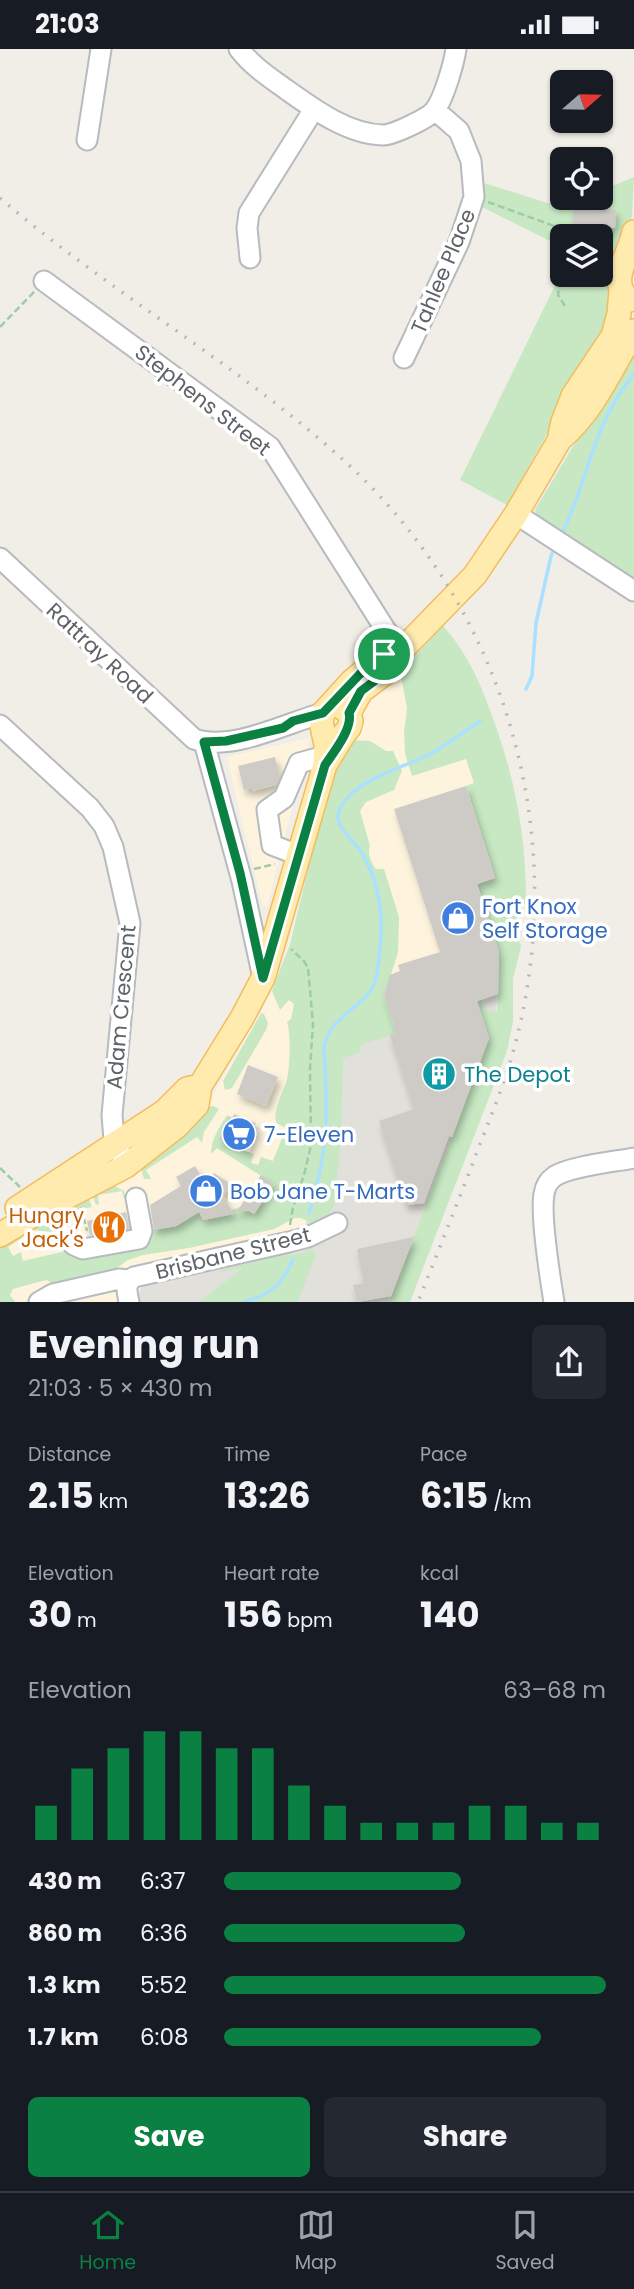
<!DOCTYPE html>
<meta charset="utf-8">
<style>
:root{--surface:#171b24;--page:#242831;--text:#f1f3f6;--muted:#9ea1a6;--line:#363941;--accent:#0b8043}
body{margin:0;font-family:Poppins,sans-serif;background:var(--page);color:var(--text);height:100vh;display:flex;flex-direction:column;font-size:26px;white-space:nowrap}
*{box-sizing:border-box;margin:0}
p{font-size:23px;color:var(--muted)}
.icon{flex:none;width:38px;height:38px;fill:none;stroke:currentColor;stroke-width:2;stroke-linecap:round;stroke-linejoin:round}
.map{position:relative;height:1253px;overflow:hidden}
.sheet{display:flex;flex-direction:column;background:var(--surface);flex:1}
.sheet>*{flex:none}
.needle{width:46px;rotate:70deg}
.controls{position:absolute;left:550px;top:21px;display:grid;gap:14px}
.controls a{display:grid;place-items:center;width:63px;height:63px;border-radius:10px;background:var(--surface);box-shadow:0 2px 5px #0004;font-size:35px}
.pin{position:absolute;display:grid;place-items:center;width:60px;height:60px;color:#fff;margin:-30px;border:4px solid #fff;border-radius:50%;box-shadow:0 2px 7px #0007}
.round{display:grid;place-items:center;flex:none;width:74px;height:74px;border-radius:10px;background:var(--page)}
.overview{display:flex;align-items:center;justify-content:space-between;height:119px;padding:0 28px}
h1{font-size:38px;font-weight:700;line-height:52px}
.figures{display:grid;grid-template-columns:repeat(3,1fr);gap:10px;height:119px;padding:7px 28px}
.figures div{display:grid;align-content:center}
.figures b{font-size:35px;font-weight:700}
.figures small{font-size:19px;font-weight:400}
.figures p{font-size:19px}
.chart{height:196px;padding:14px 28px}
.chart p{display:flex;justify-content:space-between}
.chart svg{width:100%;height:126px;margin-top:7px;stroke:var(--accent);stroke-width:6}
.cta{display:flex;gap:14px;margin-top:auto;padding:14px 28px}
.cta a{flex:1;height:80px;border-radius:10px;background:var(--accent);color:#fff;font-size:28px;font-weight:700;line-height:80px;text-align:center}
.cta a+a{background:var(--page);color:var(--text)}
ul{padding:0 28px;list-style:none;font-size:23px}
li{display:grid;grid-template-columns:112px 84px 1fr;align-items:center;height:52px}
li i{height:18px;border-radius:9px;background:var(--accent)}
.status{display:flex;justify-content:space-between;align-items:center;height:49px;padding:0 35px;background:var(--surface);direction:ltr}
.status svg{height:19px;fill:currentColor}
.tab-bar{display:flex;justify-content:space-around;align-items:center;height:98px;border-top:2px solid var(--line);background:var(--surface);font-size:19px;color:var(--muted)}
.tab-bar a{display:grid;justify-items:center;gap:4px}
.tab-bar .on{color:var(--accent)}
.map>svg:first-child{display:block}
.commercial{fill:#fef4de}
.industrial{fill:#e2e0db}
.green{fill:#c7e8c3}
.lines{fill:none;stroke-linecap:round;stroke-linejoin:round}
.stream{stroke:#a9e1ff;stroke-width:3.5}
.building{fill:#cecbc6;filter:url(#shadow)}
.minor-casing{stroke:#b7babe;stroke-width:23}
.major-casing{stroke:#f4bc5c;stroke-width:26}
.path{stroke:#9dcca6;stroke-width:2.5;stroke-dasharray:7 3.5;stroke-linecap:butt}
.minor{stroke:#fff;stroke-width:19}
.major{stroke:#ffebae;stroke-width:23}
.rail{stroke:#b5b6b7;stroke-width:3.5;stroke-dasharray:2 9;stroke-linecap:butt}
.route-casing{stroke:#fff;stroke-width:14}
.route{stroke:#0b8043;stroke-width:9}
.labels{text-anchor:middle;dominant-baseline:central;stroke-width:7;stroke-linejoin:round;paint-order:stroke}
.street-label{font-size:21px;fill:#5e6367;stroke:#fff}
.shop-label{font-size:21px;fill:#366cbe;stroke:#fff;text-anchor:start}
.culture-label{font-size:21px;fill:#0d838f;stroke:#fff;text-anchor:start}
.food-label{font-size:21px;fill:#c56008;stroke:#fff;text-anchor:end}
</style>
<div class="status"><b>21:03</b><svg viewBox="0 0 49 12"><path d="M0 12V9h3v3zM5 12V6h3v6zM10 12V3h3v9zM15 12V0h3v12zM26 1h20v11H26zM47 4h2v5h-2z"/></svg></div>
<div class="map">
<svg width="634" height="1253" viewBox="0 0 634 1253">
<defs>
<filter id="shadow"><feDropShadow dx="3" dy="5.5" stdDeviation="3.5" flood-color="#0004"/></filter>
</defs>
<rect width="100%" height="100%" fill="#f1eee7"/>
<path class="commercial" d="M 407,616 L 458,712 L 466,709 L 474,734 L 466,737 L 495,829 L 478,835 L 499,903 L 498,945 L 324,1002 L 317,1140 L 303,1181 L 136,1217 L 128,1221 L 123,1253 L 0,1253 L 0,1194 L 202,1062 L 212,1048 L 277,933 L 359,666 Z
M 310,689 L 267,858 L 263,858 L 227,708 Z"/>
<path class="industrial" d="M 498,945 L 494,975 L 389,1253 L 137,1253 L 141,1239 L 147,1232 L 297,1200 L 309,1164 L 324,1002 Z"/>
<path class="green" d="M 634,128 L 632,166 L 609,275 L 507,456 L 460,431 L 562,222 L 562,226 L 600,226 L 600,187 L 562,187 L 562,198 L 482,158 L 484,134 L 560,158 L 583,149 L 600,149 L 600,142 Z
M 634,295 L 634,534 L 539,472 L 535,461 Z
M 443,577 C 468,604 482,638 494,672 C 516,735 526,786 526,853 L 517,865 L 516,886 L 521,897 L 513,930 L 513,973 L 507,1002 L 410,1253 L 389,1253 L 489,989 L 478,958 L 360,996 L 361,1003 L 343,1009 L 341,1090 L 334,1157 L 326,1170 L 314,1175 L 301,1169 L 295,1169 L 274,1180 L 189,1199 L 143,1206 L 128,1211 L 110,1224 L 87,1226 L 70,1235 L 53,1236 L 47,1231 L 42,1232 L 13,1240 L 10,1246 L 15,1253 L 0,1253 L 0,1194 L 14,1187 L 22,1189 L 8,1198 L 13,1207 L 21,1203 L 23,1212 L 66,1202 L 64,1193 L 176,1177 L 199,1163 L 204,1171 L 240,1158 L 254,1165 L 274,1135 L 217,1099 L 211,1105 C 211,1090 219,1079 227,1066 L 229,1067 L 220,1091 L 254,1105 L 251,1114 L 258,1116 L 261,1108 L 273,1112 L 286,1079 L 276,1074 C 273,1058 283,1046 287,1030 C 290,1017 291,985 287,973 L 291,970 L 294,955 L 289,951 L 280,961 L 272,942 L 290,895 L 327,742 L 336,719 L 351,691 L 370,692 L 386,702 L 393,702 L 402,722 L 394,741 L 366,753 L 360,762 L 370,797 C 367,803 371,814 376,820 L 384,820 L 399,868 L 398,904 L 384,946 L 394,978 L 481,950 L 484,961 L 497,962 L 499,903 L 477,835 L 495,829 L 466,737 L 474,734 L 466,710 L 412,727 L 405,705 L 404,683 L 407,659 L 400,623 Z
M 261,964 L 264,965 L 268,974 L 266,981 L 232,1039 L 225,1041 L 223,1032 Z
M 213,1057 L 219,1060 L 204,1083 L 202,1094 L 197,1088 L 146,1121 L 151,1130 L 144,1130 L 141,1120 L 144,1115 L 206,1058 Z
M 113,1136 L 124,1142 L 126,1149 L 124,1150 L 122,1142 L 98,1146 L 99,1155 L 96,1156 L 93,1148 L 89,1150 L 92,1158 L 84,1160 L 78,1166 L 74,1159 L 50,1176 L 53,1183 L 32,1181 L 31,1178 Z
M 310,1198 L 314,1201 L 315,1208 L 298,1253 L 199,1253 L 243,1219 L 217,1224 L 221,1221 L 278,1207 L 304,1204 Z"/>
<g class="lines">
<path class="stream" d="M 560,488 C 590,431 590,378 634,325
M 526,640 L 532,627 L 536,574 L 551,507 L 555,498
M 309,1164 C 329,1102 328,1064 324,1000 C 327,966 371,957 376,929 C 384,886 385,842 362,804 C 356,794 339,781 338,769 C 337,760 344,752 350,746 C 371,727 400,719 426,707 C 445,698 462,684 480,672
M 244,1253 C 270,1246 283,1235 293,1210"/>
</g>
<path class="building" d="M 573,159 L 616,161 L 615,179 L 609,178 L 609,187 L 572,187 Z
M 275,708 L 280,728 L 276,736 L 252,742 L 252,739 L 244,741 L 238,717 Z
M 466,737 L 495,829 L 477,835 L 499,903 L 498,945 L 477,952 L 489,989 L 452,1088 L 449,1087 L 424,1154 L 406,1156 L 379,1072 L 414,1060 L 390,986 L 396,984 L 384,946 L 390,926 L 400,922 L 398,916 L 440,903 L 394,760 Z
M 248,1016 L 278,1028 L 266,1057 L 237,1045 Z
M 234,1065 L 256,1074 L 255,1077 L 259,1079 L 249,1103 L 219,1091 L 229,1067 L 232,1069 Z
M 195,1117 L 206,1135 L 214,1124 L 231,1135 L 223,1147 L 234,1165 L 203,1171 L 199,1163 L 176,1177 L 154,1181 L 150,1156 L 181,1137 L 176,1128 Z
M 261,1126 L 274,1135 L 254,1165 L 249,1161 L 236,1164 Z
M 126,1163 L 129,1179 L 90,1186 L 87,1172 Z
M 414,1188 L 391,1247 L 357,1253 L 353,1236 L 364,1234 L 357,1200 Z"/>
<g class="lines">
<g class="minor-casing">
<path id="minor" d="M 239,0 C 252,17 269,28 287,41 C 315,61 348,85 383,86 C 393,86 429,69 435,61 C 444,49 454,14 456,0
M 87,91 L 101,0
M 250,209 L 247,179 L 249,164 L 314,60
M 44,232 L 270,398 L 392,591 L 401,602
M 404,309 L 459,193 L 474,148 L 471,112 L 459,82 L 435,61
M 516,465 L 634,542
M 0,509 L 194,690 C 232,703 286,674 323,664
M 0,676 L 90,759 L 104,777 L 113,798 L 130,874 L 112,1066 L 114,1090 L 126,1117
M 204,693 L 242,832 L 263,929
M 298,806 L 272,796 L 267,761 L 284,749 L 299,714 L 325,707
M 62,1185 L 74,1196 L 83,1200 L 139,1190 L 142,1182 L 136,1149
M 39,1253 L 53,1245 L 119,1230 L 129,1231
M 129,1253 C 127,1243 124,1234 134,1228 L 289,1193 L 308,1188 L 337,1174
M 554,1253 C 550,1228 540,1168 544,1145 C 545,1138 549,1131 555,1127 C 572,1117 613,1113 634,1109"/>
</g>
<g class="major-casing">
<path id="major" d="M 629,251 C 607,234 630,205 634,183
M 560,387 L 563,373 L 573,347 L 613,287 L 619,265 L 621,242
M 349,664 L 361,642 L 397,615 L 401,602 L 475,526 L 516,465 L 560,390 C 593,363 612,318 634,282
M 325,716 L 344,685 L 349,679 L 351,672 L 349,664 L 339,656
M 17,1159 L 165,1062 L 187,1040 L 200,1037
M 0,1186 L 40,1162 L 126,1117 L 176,1078 L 197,1056 L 200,1037 L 242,969 L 263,929 L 325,716 L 326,696 L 321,672 L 323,664 L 352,632 L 388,602 L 401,602"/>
</g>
<path class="path" d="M 488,153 L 557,178 L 563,187
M 565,257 L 558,246 L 559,237 L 566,226
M 0,278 L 35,242
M 254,820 L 275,815
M 0,1119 L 20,1138
M 81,1158 L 87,1182
M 290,1176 L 293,1158 L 304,1126 L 311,1096 L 310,1019 L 313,975 L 308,919 L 304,912 L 291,900"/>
<use href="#minor" class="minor"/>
<use href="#major" class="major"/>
<path class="rail" d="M 0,149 C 108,242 234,313 340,408 C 500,551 568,771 519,980 C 510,1019 495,1058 480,1095 C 460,1148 439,1200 418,1253"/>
</g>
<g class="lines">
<g class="route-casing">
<path id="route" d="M 395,600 L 401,602 L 397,615 L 361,642 L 349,664 C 353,679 334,703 325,716 L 263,929 L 240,824 L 204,693 L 226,692 L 283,679 L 293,672 L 323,664 L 360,625 L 384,605 Z"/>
</g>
<use href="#route" class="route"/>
</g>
<defs>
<g id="shop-disc" transform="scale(1.75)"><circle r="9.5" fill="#3f7fe0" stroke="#fff"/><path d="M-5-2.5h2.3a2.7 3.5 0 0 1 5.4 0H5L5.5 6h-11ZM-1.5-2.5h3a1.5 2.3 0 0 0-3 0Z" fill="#fff"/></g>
<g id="building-disc" transform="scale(1.75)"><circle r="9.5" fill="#0f9aa8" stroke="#fff"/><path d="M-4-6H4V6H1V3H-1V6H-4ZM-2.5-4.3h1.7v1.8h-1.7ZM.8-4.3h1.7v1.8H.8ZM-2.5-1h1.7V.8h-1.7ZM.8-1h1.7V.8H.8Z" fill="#fff"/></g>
<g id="supermarket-disc" transform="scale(1.75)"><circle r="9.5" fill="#3f7fe0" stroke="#fff"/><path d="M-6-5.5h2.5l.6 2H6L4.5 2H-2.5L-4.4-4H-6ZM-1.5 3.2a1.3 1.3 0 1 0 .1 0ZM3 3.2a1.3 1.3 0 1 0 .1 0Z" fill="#fff"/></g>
<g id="restaurant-disc" transform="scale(1.75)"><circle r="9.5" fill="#e8710a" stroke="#fff"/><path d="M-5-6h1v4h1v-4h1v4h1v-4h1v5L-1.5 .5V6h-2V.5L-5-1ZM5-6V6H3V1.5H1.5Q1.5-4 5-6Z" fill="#fff"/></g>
</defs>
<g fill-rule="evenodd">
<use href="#shop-disc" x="458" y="869"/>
<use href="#building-disc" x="439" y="1025"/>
<use href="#supermarket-disc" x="239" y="1085"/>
<use href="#shop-disc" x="206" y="1142"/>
<use href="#restaurant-disc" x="109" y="1178"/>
</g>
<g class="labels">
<g class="street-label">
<text transform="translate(443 222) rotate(-67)">Tahlee Place</text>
<text transform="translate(203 351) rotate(38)">Stephens Street</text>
<text transform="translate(100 604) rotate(43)">Rattray Road</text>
<text transform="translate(121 958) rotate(-85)">Adam Crescent</text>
<text transform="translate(233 1204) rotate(-14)">Brisbane Street</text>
</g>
<g class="shop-label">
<text x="482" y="857">Fort Knox<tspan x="482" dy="24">Self Storage</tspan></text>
<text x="264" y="1085">7-Eleven</text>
<text x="230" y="1142">Bob Jane T-Marts</text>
</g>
<g class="culture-label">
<text x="464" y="1025">The Depot</text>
</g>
<g class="food-label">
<text x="84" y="1166">Hungry<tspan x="84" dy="24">Jack's</tspan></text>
</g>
</g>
</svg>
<div class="controls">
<a><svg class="needle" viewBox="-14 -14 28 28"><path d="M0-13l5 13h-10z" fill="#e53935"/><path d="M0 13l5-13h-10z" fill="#9ea1a6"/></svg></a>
<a><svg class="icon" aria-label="locate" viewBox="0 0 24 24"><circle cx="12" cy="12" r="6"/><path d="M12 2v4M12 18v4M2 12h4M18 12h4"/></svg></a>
<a><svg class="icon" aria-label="layers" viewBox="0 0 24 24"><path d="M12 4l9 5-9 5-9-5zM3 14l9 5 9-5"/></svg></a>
</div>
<div class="pin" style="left:384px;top:605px;background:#1e9e55"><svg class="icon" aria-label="arrive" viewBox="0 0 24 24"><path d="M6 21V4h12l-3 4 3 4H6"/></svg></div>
</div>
<section class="sheet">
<div class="overview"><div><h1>Evening run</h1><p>21:03 · 5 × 430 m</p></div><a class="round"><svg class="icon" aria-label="share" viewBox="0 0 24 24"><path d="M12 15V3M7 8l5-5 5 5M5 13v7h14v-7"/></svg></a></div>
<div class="figures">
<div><p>Distance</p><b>2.15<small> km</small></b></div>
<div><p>Time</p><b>13:26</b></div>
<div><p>Pace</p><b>6:15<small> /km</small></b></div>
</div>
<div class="figures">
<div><p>Elevation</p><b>30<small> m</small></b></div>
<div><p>Heart rate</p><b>156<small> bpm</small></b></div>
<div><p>kcal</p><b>140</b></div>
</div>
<div class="chart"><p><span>Elevation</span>63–68 m</p>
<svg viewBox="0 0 160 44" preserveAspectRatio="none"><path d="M5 44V32M15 44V19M25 44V12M35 44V6M45 44V6M55 44V12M65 44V12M75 44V25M85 44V32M95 44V38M105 44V38M115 44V38M125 44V32M135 44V32M145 44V38M155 44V38"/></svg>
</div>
<ul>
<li><b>430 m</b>6:37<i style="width:62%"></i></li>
<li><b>860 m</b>6:36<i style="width:63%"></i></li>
<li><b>1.3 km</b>5:52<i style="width:100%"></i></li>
<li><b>1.7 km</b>6:08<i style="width:83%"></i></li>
</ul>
<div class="cta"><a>Save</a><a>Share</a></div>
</section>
<nav class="tab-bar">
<a class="on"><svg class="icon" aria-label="home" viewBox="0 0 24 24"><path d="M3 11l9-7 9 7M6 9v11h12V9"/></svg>Home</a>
<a><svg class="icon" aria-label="map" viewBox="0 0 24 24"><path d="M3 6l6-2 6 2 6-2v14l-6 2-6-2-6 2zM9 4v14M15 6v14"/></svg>Map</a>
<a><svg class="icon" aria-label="saved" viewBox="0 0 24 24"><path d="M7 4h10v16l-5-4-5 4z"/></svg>Saved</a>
</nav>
